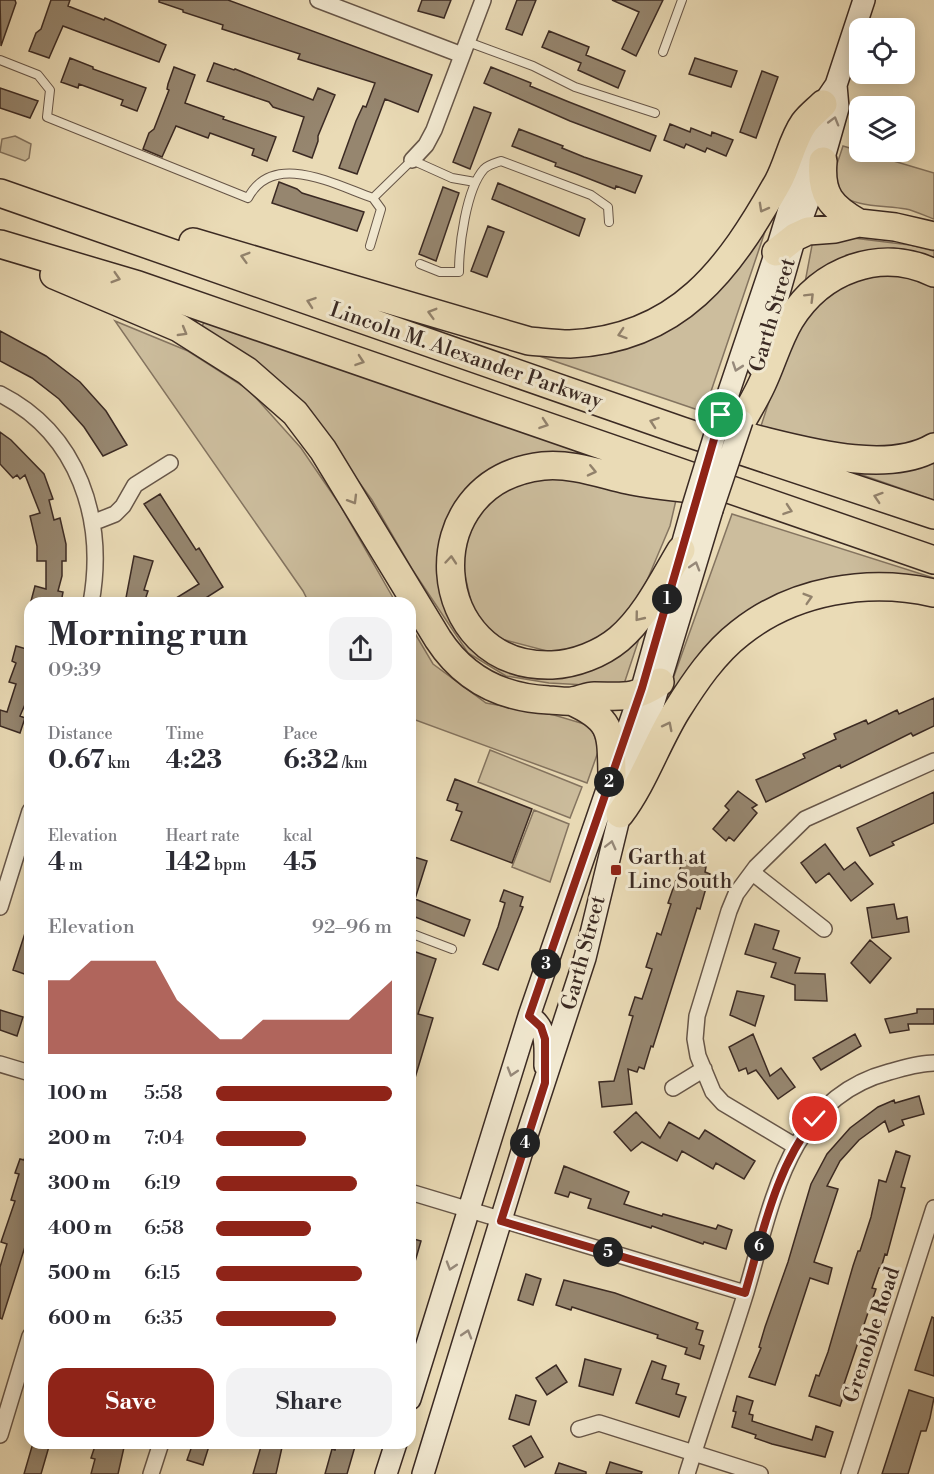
<!DOCTYPE html>
<meta charset="utf-8">
<style>
:root{--surface:#fff;--page:#f2f2f3;--text:#2b2b33;--muted:#7c7c81;--accent:#8f2418}
body{margin:0;font-family:"Libre Bodoni",serif;background:var(--page);color:var(--text);height:100vh;display:flex;flex-direction:column;font-size:22px;white-space:nowrap}
*{box-sizing:border-box;margin:0}
p{font-size:20px;color:var(--muted)}
.icon{flex:none;width:33px;height:33px;fill:none;stroke:currentColor;stroke-width:2;stroke-linecap:round;stroke-linejoin:round}
.map{position:relative;flex:1;overflow:hidden}
.drawer{position:absolute;left:24px;top:597px;width:392px;height:852px;display:flex;flex-direction:column;background:var(--surface);border-radius:18px;box-shadow:0 3px 15px #0003}
.drawer>*{flex:none}
.buttons{position:absolute;left:849px;top:18px;display:grid;gap:12px}
.buttons a{display:grid;place-items:center;width:66px;height:66px;border-radius:12px;background:var(--surface);box-shadow:0 3px 15px #0003;font-size:30px}
.pin{position:absolute;display:grid;place-items:center;width:51px;height:51px;color:#fff;margin:-26px;border:3px solid #fff;border-radius:50%;box-shadow:0 2px 6px #0007}
.km{position:absolute;width:30px;height:30px;margin:-15px;border-radius:50%;background:#222;color:#fff;font-size:16px;line-height:30px;text-align:center}
.round{display:grid;place-items:center;flex:none;width:63px;height:63px;border-radius:18px;background:var(--page)}
.head{display:flex;align-items:center;justify-content:space-between;height:102px;padding:0 24px}
h1{font-size:33px;font-weight:700;line-height:45px}
.metrics{display:grid;grid-template-columns:repeat(3,1fr);gap:9px;height:102px;padding:6px 24px}
.metrics div{display:grid;align-content:center}
.metrics b{font-size:26px;font-weight:700}
.metrics small{font-size:16px;font-weight:400}
.metrics p{font-size:16px}
.chart{height:168px;padding:12px 24px}
.chart p{display:flex;justify-content:space-between}
.chart svg{width:100%;height:108px;margin-top:6px;fill:var(--accent);opacity:.7}
.primary-button{display:flex;gap:12px;margin-top:auto;padding:12px 24px}
.primary-button a{flex:1;height:69px;border-radius:18px;background:var(--accent);color:#fff;font-size:24px;font-weight:700;line-height:69px;text-align:center}
.primary-button a+a{background:var(--page);color:var(--text)}
ul{padding:0 24px;list-style:none;font-size:20px}
li{display:grid;grid-template-columns:96px 72px 1fr;align-items:center;height:45px}
li i{height:15px;border-radius:8px;background:var(--accent)}
.map>svg:first-child{display:block}
.green{fill:#ccbd9d;stroke:#847460;stroke-width:1.5}
.building{fill:#96866f;stroke:#3b2a23;stroke-width:1.5}
.lines{fill:none;stroke-linecap:round;stroke-linejoin:round}
.lane-casing{stroke:#675648;stroke-width:10}
.street-casing{stroke:#675648;stroke-width:18}
.secondary-casing{stroke:#3b2a23;stroke-width:24}
.highway-casing{stroke:#3b2a23;stroke-width:30}
.lane{stroke:#f1e8d0;stroke-width:8}
.street{stroke:#f1e8d0;stroke-width:15}
.secondary{stroke:#f1e8d0;stroke-width:21}
.highway{stroke:#eadbb6;stroke-width:27}
.secondary-bridge-casing{stroke:#3b2a23;stroke-width:24;stroke-linecap:butt}
.secondary-bridge{stroke:#f1e8d0;stroke-width:21}
.oneway{stroke:#96897a}
.oneway2{stroke:#92826c}
.route-casing{stroke:#fff;stroke-width:12}
.route{stroke:#8f2418;stroke-width:8}
.poi-dot{fill:#8f2418;stroke:#f1e8d0;stroke-width:2}
.labels{text-anchor:middle;dominant-baseline:central;stroke-width:6;stroke-linejoin:round;paint-order:stroke}
.street-label{font-size:21px;fill:#3b2a23;stroke:#f1e8d0}
.poi-label{font-size:21px;fill:#3b2a23;stroke:#f1e8d0;text-anchor:start}
</style>
<div class="map">
<svg width="934" height="1474" viewBox="0 0 934 1474">
<rect width="100%" height="100%" fill="#eadbb6"/>
<filter id="stains"><feTurbulence type="fractalNoise" baseFrequency=".00333" numOctaves="4"/><feColorMatrix values="0 0 0 0 .2 0 0 0 0 .09 0 0 0 0 .02 0 0 0 .5 -.17"/></filter>
<radialGradient id="worn" r=".72"><stop offset=".6" stop-color="#630" stop-opacity="0"/><stop offset="1" stop-color="#630" stop-opacity=".3"/></radialGradient>
<path class="green" d="M 15,136 L 31,144 L 29,158 L 25,161 L 0,152 L 2,139 Z
M 843,146 L 934,173 L 934,219 C 925,216 916,211 906,209 C 882,205 856,208 836,192 L 834,173 Z
M 773,208 L 704,412 L 498,342 L 620,345 Z
M 845,237 L 910,245 L 934,251 L 934,265 L 915,254 L 803,293 L 813,240 Z
M 867,271 L 907,272 L 934,285 L 934,433 C 929,436 924,440 918,443 C 877,461 803,436 761,426 L 785,353 L 815,301 Z
M 115,321 L 188,351 L 249,390 L 301,448 L 340,505 L 396,603 L 309,603 L 303,591 Z
M 204,322 L 589,455 L 547,455 L 495,469 L 457,500 L 440,545 L 444,603 L 485,655 L 554,678 L 605,660 L 640,636 L 623,687 L 549,683 L 506,676 L 468,653 L 412,569 L 372,500 L 321,430 L 201,329 Z
M 934,462 L 934,500 L 848,470 L 895,469 Z
M 546,474 L 676,500 L 670,526 L 643,590 L 610,635 L 562,655 L 501,639 L 474,615 L 461,558 L 471,524 L 497,493 Z
M 732,514 L 934,578 L 934,585 L 768,601 L 659,718 Z
M 410,625 L 433,664 L 486,703 L 554,715 L 591,726 L 599,749 L 587,783 L 410,718 Z
M 490,750 L 582,787 L 570,818 L 478,782 Z
M 534,810 L 569,824 L 550,882 L 512,867 Z"/>
<path class="building" d="M 0,0 L 15,0 L 16,3 L 1,46 Z
M 51,0 L 70,0 L 68,6 L 104,20 L 105,18 L 166,45 L 159,62 L 63,26 L 49,58 L 29,51 L 36,33 L 41,29 Z
M 159,0 L 228,0 L 432,75 L 418,112 L 385,99 L 357,174 L 339,168 L 356,121 L 363,106 L 366,107 L 375,83 L 298,59 L 300,54 L 222,29 L 223,25 L 183,12 L 183,10 L 159,2 Z
M 422,0 L 451,0 L 444,18 L 418,11 Z
M 517,0 L 536,0 L 522,35 L 506,29 Z
M 612,0 L 663,0 L 636,56 L 622,49 L 639,12 Z
M 549,31 L 589,47 L 586,55 L 625,71 L 618,88 L 578,70 L 581,63 L 542,47 Z
M 70,58 L 93,67 L 93,69 L 146,88 L 137,111 L 121,105 L 123,100 L 79,84 L 78,88 L 61,82 Z
M 695,58 L 737,71 L 731,87 L 689,74 Z
M 214,63 L 234,70 L 235,69 L 313,100 L 318,88 L 335,95 L 318,136 L 318,141 L 312,158 L 293,151 L 304,117 L 273,107 L 269,102 L 207,81 Z
M 174,67 L 195,75 L 185,103 L 224,117 L 223,119 L 276,137 L 267,161 L 252,155 L 254,149 L 210,133 L 208,138 L 176,126 L 162,157 L 143,149 L 149,133 L 154,129 L 169,90 L 167,89 L 168,84 Z
M 491,67 L 531,83 L 530,86 L 569,102 L 656,136 L 650,151 L 570,121 L 484,83 Z
M 762,71 L 778,77 L 756,138 L 740,132 Z
M 0,88 L 38,101 L 30,118 L 0,108 Z
M 474,107 L 491,113 L 470,169 L 453,162 Z
M 670,124 L 690,132 L 691,128 L 711,136 L 712,132 L 733,140 L 726,156 L 707,148 L 705,152 L 686,144 L 684,148 L 664,140 Z
M 519,129 L 563,146 L 562,148 L 584,157 L 642,176 L 635,193 L 616,186 L 615,189 L 577,174 L 555,166 L 556,163 L 512,146 Z
M 279,182 L 297,189 L 302,193 L 364,212 L 357,231 L 272,203 Z
M 498,183 L 585,219 L 579,236 L 492,199 Z
M 443,187 L 459,193 L 436,261 L 419,254 Z
M 488,226 L 504,232 L 487,277 L 471,271 Z
M 0,331 L 46,356 L 80,382 L 106,411 L 127,445 L 103,456 L 84,427 L 59,399 L 32,378 L 0,361 Z
M 0,432 L 11,440 L 44,474 L 53,499 L 49,500 L 54,520 L 60,518 L 66,544 L 66,561 L 62,561 L 62,576 L 58,591 L 63,592 L 61,603 L 31,601 L 35,586 L 46,589 L 46,561 L 37,561 L 37,546 L 30,516 L 40,513 L 25,475 L 20,479 L 17,475 L 13,478 L 0,464 Z
M 160,494 L 196,550 L 199,548 L 223,587 L 198,603 L 168,603 L 199,584 L 144,504 Z
M 134,556 L 153,561 L 144,590 L 148,591 L 144,603 L 125,603 Z
M 16,646 L 30,650 L 30,693 L 20,716 L 25,718 L 20,733 L 0,726 L 0,710 L 7,712 L 16,684 L 9,682 L 16,663 L 12,661 Z
M 934,698 L 934,726 L 913,736 L 911,733 L 841,768 L 840,765 L 766,802 L 756,780 L 805,758 L 803,754 L 836,739 L 834,734 L 866,720 L 868,724 L 897,710 L 899,714 Z
M 455,779 L 532,809 L 512,863 L 451,840 L 462,812 L 456,810 L 458,804 L 447,800 Z
M 738,791 L 757,805 L 752,808 L 757,813 L 734,841 L 729,837 L 726,841 L 713,829 L 729,810 L 725,806 Z
M 934,792 L 934,823 L 892,842 L 894,845 L 870,856 L 857,828 Z
M 825,844 L 844,870 L 855,862 L 873,884 L 851,901 L 829,873 L 816,883 L 801,863 Z
M 411,856 L 427,861 L 415,899 L 470,920 L 464,936 L 410,915 Z
M 683,860 L 706,867 L 705,872 L 710,874 L 700,909 L 697,908 L 653,1047 L 651,1046 L 644,1069 L 639,1067 L 637,1072 L 628,1069 L 632,1104 L 602,1107 L 599,1082 L 614,1081 L 633,1016 L 629,1015 L 635,997 L 642,999 L 652,969 L 646,967 L 657,933 L 661,935 L 671,904 L 668,903 Z
M 504,890 L 523,897 L 520,906 L 523,907 L 498,970 L 483,964 L 498,927 L 505,903 L 500,901 Z
M 894,904 L 897,919 L 907,917 L 909,932 L 872,938 L 867,908 Z
M 28,924 L 30,924 L 30,976 L 13,970 Z
M 755,924 L 779,931 L 773,949 L 800,958 L 795,973 L 825,974 L 827,1001 L 795,1000 L 795,985 L 771,977 L 776,963 L 745,954 Z
M 870,940 L 891,958 L 870,983 L 851,963 Z
M 410,950 L 436,959 L 418,1014 L 433,1018 L 412,1088 L 410,1088 Z
M 737,991 L 764,996 L 755,1026 L 730,1015 Z
M 917,1009 L 934,1009 L 934,1024 L 908,1024 L 909,1030 L 890,1033 L 885,1019 L 917,1013 Z
M 0,1010 L 23,1017 L 17,1036 L 0,1030 Z
M 753,1034 L 770,1076 L 781,1068 L 795,1087 L 778,1099 L 756,1070 L 748,1074 L 746,1068 L 739,1071 L 729,1047 Z
M 855,1034 L 861,1046 L 821,1070 L 813,1058 Z
M 919,1096 L 924,1114 L 902,1120 L 904,1125 L 889,1132 L 885,1121 L 859,1140 L 840,1161 L 827,1186 L 838,1189 L 814,1262 L 832,1268 L 828,1284 L 810,1278 L 775,1385 L 749,1377 L 761,1348 L 759,1347 L 765,1327 L 788,1262 L 811,1184 L 827,1154 L 850,1128 L 878,1107 L 894,1100 L 895,1103 Z
M 636,1112 L 660,1138 L 669,1122 L 699,1139 L 705,1130 L 755,1161 L 744,1179 L 716,1163 L 713,1169 L 682,1151 L 677,1161 L 642,1142 L 631,1151 L 614,1132 Z
M 28,1147 L 30,1147 L 30,1231 L 2,1319 L 0,1318 L 0,1267 L 7,1244 L 1,1242 L 15,1201 L 11,1200 L 19,1174 L 15,1173 L 20,1159 L 24,1160 Z
M 896,1151 L 910,1156 L 901,1187 L 905,1188 L 887,1255 L 885,1254 L 881,1268 L 879,1268 L 872,1288 L 876,1289 L 844,1384 L 847,1385 L 840,1406 L 809,1396 L 816,1375 L 819,1376 L 828,1352 L 853,1266 L 858,1251 L 860,1251 L 871,1217 L 879,1180 L 886,1182 Z
M 564,1166 L 629,1192 L 624,1204 L 662,1216 L 663,1214 L 716,1229 L 718,1225 L 732,1230 L 726,1249 L 704,1242 L 703,1244 L 652,1226 L 651,1228 L 588,1208 L 591,1199 L 570,1192 L 568,1197 L 555,1193 Z
M 410,1238 L 421,1241 L 412,1272 L 410,1272 Z
M 526,1274 L 541,1279 L 533,1305 L 518,1300 Z
M 564,1280 L 615,1293 L 698,1323 L 696,1329 L 703,1331 L 699,1344 L 704,1346 L 700,1359 L 685,1354 L 687,1348 L 657,1338 L 658,1335 L 572,1307 L 571,1310 L 556,1305 Z
M 932,1317 L 934,1318 L 934,1376 L 915,1370 Z
M 585,1359 L 621,1369 L 613,1395 L 579,1386 Z
M 652,1361 L 666,1366 L 662,1379 L 679,1384 L 676,1394 L 686,1397 L 679,1417 L 636,1403 Z
M 556,1365 L 567,1382 L 547,1395 L 536,1378 Z
M 909,1390 L 934,1398 L 930,1418 L 926,1431 L 921,1431 L 908,1474 L 882,1474 Z
M 516,1395 L 536,1401 L 529,1425 L 509,1419 Z
M 737,1396 L 753,1401 L 749,1414 L 753,1415 L 752,1421 L 812,1440 L 816,1426 L 833,1432 L 825,1457 L 772,1444 L 755,1438 L 756,1435 L 732,1427 L 736,1412 L 733,1411 Z
M 531,1436 L 543,1457 L 525,1467 L 513,1446 Z
M 33,1443 L 50,1443 L 41,1474 L 24,1474 Z
M 96,1443 L 125,1443 L 118,1474 L 91,1474 L 95,1459 L 91,1458 Z
M 193,1443 L 210,1443 L 203,1465 L 187,1460 Z
M 262,1443 L 283,1443 L 276,1474 L 253,1474 Z
M 337,1443 L 356,1443 L 347,1474 L 325,1474 L 332,1449 L 335,1450 Z
M 610,1462 L 642,1472 L 641,1474 L 606,1474 Z
M 559,1463 L 586,1472 L 586,1474 L 555,1474 Z"/>
<g class="lines">
<g class="lane-casing">
<path id="lane" d="M 468,42 L 533,66 L 575,87 L 655,113
M 663,52 L 682,0
M 0,60 L 38,75 L 50,90 L 47,117 L 248,198 C 273,150 335,185 373,198 L 412,160 L 452,178 L 475,182
M 370,246 L 381,209 L 373,198
M 420,264 L 440,272 L 459,272 C 459,246 466,189 484,169 C 488,165 495,163 501,161 L 591,195 L 608,207 L 609,222
M 410,933 L 452,949"/>
</g>
<g class="street-casing">
<path id="street" d="M 318,0 L 462,55
M 412,160 L 426,145 L 434,130 L 483,0
M 0,394 C 79,434 106,520 91,603
M 92,523 L 115,514 L 123,506 L 135,485 L 170,463
M 753,873 L 824,929
M 0,907 L 30,811
M 0,1064 L 30,1073
M 673,1088 L 704,1069
M 795,1146 L 723,1103 L 713,1092 L 698,1056 L 695,1039 L 697,1016 L 729,911 L 736,894 L 756,867 L 805,819 L 934,761
M 410,1192 L 745,1293
M 579,1429 L 599,1423 L 760,1474
M 0,1435 L 30,1336
M 151,1474 L 161,1443
M 687,1474 C 706,1413 727,1353 746,1292 C 772,1205 787,1099 889,1072 C 904,1068 919,1063 934,1063
M 849,1474 L 934,1208"/>
</g>
<g class="secondary-casing">
<path id="secondary" d="M 758,366 L 795,237 L 823,161 L 838,108 L 836,85
M 721,415 L 776,252 L 815,124 L 823,104 L 836,85 L 864,0
M 529,1016 C 548,1027 545,1047 545,1066
M 410,1399 L 529,1016 L 642,688 L 693,506
M 386,1474 L 396,1443
M 423,1474 L 527,1135 L 585,958 L 620,814 L 712,510"/>
</g>
<g class="highway-casing">
<path id="highway" d="M 823,161 C 820,195 831,207 859,223
M 0,193 L 682,431 L 934,515
M 193,242 L 529,341 C 542,342 556,344 570,344 C 679,339 729,269 778,182 C 788,164 792,140 804,123 C 809,116 817,110 823,104
M 0,244 L 138,285 L 934,560
M 776,252 L 795,237 L 808,231 L 835,229 L 859,223 L 895,227 L 934,236
M 54,275 L 179,328 L 247,371 L 295,413 L 323,450 L 438,639 C 464,679 501,698 549,700 C 556,700 565,702 572,701 C 580,700 587,696 594,696 C 623,696 633,700 660,682
M 742,421 C 749,409 756,397 762,384 C 772,363 778,340 790,320 C 821,270 880,247 934,273
M 748,437 C 799,449 885,476 934,447
M 681,550 C 663,580 646,616 619,639 C 601,654 575,664 552,665 C 426,669 411,481 543,466 C 571,463 601,474 628,480 C 651,485 676,487 700,490
M 571,701 C 613,720 611,732 612,774
M 620,814 C 644,782 656,744 677,710 C 694,683 714,653 740,633 C 794,590 868,578 934,593"/>
</g>
<use href="#lane" class="lane"/>
<use href="#street" class="street"/>
<use href="#secondary" class="secondary"/>
<use href="#highway" class="highway"/>
<g class="secondary-bridge-casing">
<path id="secondary-bridge" d="M 693,506 L 721,415
M 712,510 L 742,421"/>
</g>
<use href="#secondary-bridge" class="secondary-bridge"/>
</g>
<defs><path id="oneway-chevron" d="M-2-3.5L2.5 0L-2 3.5" fill="none" stroke-width="1.6" stroke-linecap="round" stroke-linejoin="round" transform="scale(1.5)"/></defs>
<g class="oneway">
<use href="#oneway-chevron" transform="translate(834 121) rotate(-74)"/>
<use href="#oneway-chevron" transform="translate(737 367) rotate(109)"/>
<use href="#oneway-chevron" transform="translate(695 566) rotate(-73)"/>
<use href="#oneway-chevron" transform="translate(611 845) rotate(-76)"/>
<use href="#oneway-chevron" transform="translate(512 1072) rotate(107)"/>
<use href="#oneway-chevron" transform="translate(451 1266) rotate(107)"/>
<use href="#oneway-chevron" transform="translate(467 1334) rotate(-73)"/>
</g>
<g class="oneway2">
<use href="#oneway-chevron" transform="translate(763 208) rotate(119)"/>
<use href="#oneway-chevron" transform="translate(245 257) rotate(-164)"/>
<use href="#oneway-chevron" transform="translate(116 278) rotate(17)"/>
<use href="#oneway-chevron" transform="translate(810 297) rotate(-45)"/>
<use href="#oneway-chevron" transform="translate(311 302) rotate(-161)"/>
<use href="#oneway-chevron" transform="translate(432 313) rotate(-164)"/>
<use href="#oneway-chevron" transform="translate(183 332) rotate(30)"/>
<use href="#oneway-chevron" transform="translate(622 334) rotate(162)"/>
<use href="#oneway-chevron" transform="translate(360 361) rotate(19)"/>
<use href="#oneway-chevron" transform="translate(654 422) rotate(-161)"/>
<use href="#oneway-chevron" transform="translate(544 424) rotate(19)"/>
<use href="#oneway-chevron" transform="translate(592 471) rotate(13)"/>
<use href="#oneway-chevron" transform="translate(878 497) rotate(-162)"/>
<use href="#oneway-chevron" transform="translate(353 500) rotate(59)"/>
<use href="#oneway-chevron" transform="translate(788 510) rotate(19)"/>
<use href="#oneway-chevron" transform="translate(451 560) rotate(-85)"/>
<use href="#oneway-chevron" transform="translate(808 598) rotate(-17)"/>
<use href="#oneway-chevron" transform="translate(639 617) rotate(129)"/>
<use href="#oneway-chevron" transform="translate(668 726) rotate(-63)"/>
</g>
<g class="lines">
<g class="route-casing">
<path id="route" d="M 721,415 L 642,688 L 529,1016 L 541,1027 L 545,1039 L 545,1083 L 501,1221 L 745,1293 C 763,1233 775,1169 815,1119"/>
</g>
<use href="#route" class="route"/>
</g>
<rect class="poi-dot" x="610" y="864" width="12" height="12" rx="3"/>
<g class="labels">
<g class="street-label">
<text transform="translate(773 315) rotate(-74)">Garth Street</text>
<text transform="translate(466 356) rotate(19)">Lincoln M. Alexander Parkway</text>
<text transform="translate(584 953) rotate(-75)">Garth Street</text>
<text transform="translate(872 1335) rotate(-72)">Grenoble Road</text>
</g>
<g class="poi-label">
<text x="628" y="858">Garth at<tspan x="628" dy="24">Linc South</tspan></text>
</g>
</g>
<rect width="100%" height="100%" filter="url(#stains)"/>
<rect width="100%" height="100%" fill="url(#worn)"/>
</svg>
<div class="buttons">
<a><svg class="icon" aria-label="locate" viewBox="0 0 24 24"><circle cx="12" cy="12" r="6"/><path d="M12 2v4M12 18v4M2 12h4M18 12h4"/></svg></a>
<a><svg class="icon" aria-label="layers" viewBox="0 0 24 24"><path d="M12 4l9 5-9 5-9-5zM3 14l9 5 9-5"/></svg></a>
</div>
<div class="pin" style="left:721px;top:415px;background:#1e9e55"><svg class="icon" aria-label="arrive" viewBox="0 0 24 24"><path d="M6 21V4h12l-3 4 3 4H6"/></svg></div>
<div class="pin" style="left:815px;top:1119px;background:#d93025"><svg class="icon" aria-label="check" viewBox="0 0 24 24"><path d="M5 12l5 5 9-10"/></svg></div>
<b class="km" style="left:667px;top:599px">1</b>
<b class="km" style="left:609px;top:782px">2</b>
<b class="km" style="left:546px;top:964px">3</b>
<b class="km" style="left:525px;top:1143px">4</b>
<b class="km" style="left:608px;top:1252px">5</b>
<b class="km" style="left:759px;top:1246px">6</b>
<section class="drawer">
<div class="head"><div><h1>Morning run</h1><p>09:39</p></div><a class="round"><svg class="icon" aria-label="share" viewBox="0 0 24 24"><path d="M12 15V3M7 8l5-5 5 5M5 13v7h14v-7"/></svg></a></div>
<div class="metrics">
<div><p>Distance</p><b>0.67<small> km</small></b></div>
<div><p>Time</p><b>4:23</b></div>
<div><p>Pace</p><b>6:32<small> /km</small></b></div>
</div>
<div class="metrics">
<div><p>Elevation</p><b>4<small> m</small></b></div>
<div><p>Heart rate</p><b>142<small> bpm</small></b></div>
<div><p>kcal</p><b>45</b></div>
</div>
<div class="chart"><p><span>Elevation</span>92–96 m</p>
<svg viewBox="0 0 160 44" preserveAspectRatio="none"><path d="M0 44V14L10 14L20 6L30 6L40 6L50 6L60 22L70 30L80 38L90 38L100 30L110 30L120 30L130 30L140 30L150 22L160 14V44z"/></svg>
</div>
<ul>
<li><b>100 m</b>5:58<i style="width:100%"></i></li>
<li><b>200 m</b>7:04<i style="width:51%"></i></li>
<li><b>300 m</b>6:19<i style="width:80%"></i></li>
<li><b>400 m</b>6:58<i style="width:54%"></i></li>
<li><b>500 m</b>6:15<i style="width:83%"></i></li>
<li><b>600 m</b>6:35<i style="width:68%"></i></li>
</ul>
<div class="primary-button"><a>Save</a><a>Share</a></div>
</section>
</div>
